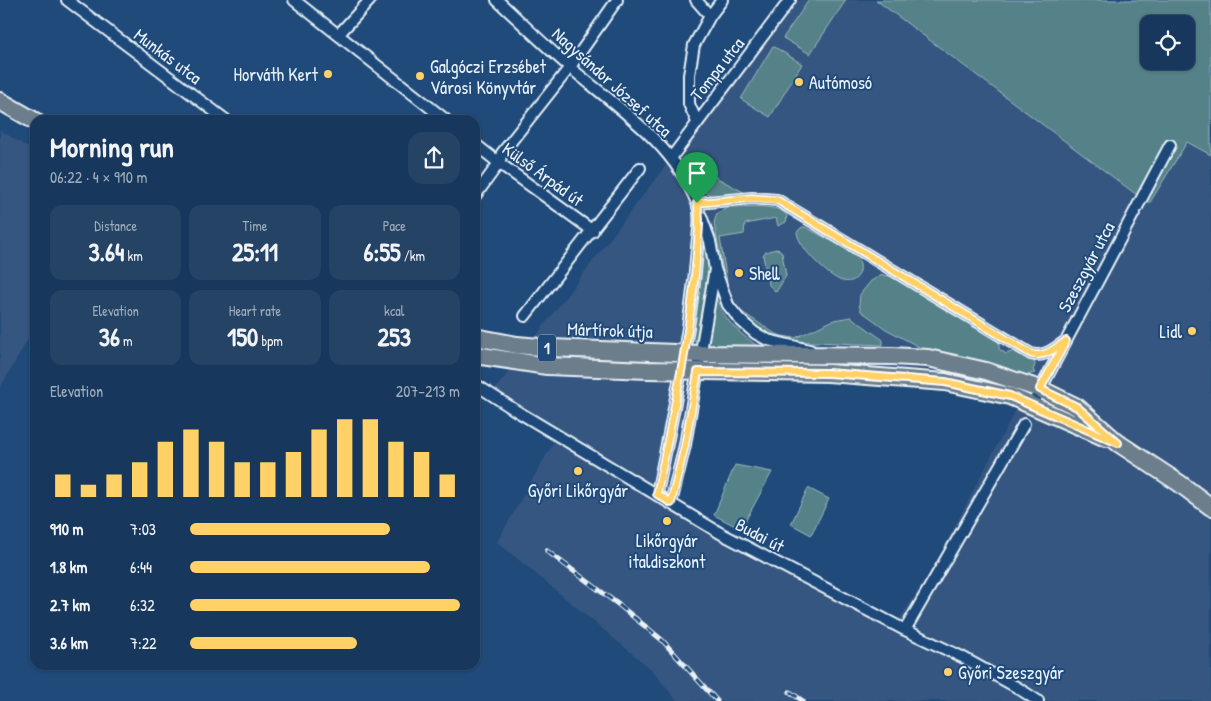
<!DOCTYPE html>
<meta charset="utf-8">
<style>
:root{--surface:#17385c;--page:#244365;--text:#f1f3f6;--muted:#9eacbb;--line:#365272;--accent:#ffd166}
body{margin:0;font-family:"Patrick Hand",sans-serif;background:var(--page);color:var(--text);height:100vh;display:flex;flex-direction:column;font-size:19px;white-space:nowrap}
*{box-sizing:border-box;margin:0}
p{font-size:16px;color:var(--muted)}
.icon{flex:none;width:28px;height:28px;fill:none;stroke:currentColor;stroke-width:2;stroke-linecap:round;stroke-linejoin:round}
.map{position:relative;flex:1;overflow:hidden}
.side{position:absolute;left:30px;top:115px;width:450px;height:555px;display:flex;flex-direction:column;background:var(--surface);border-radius:15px;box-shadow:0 1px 4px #0004,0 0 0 1px var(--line)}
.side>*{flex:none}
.fabs{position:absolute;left:1140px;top:15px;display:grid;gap:10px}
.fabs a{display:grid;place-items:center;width:55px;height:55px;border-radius:10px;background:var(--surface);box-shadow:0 1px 4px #0004,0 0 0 1px var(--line);font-size:25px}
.pin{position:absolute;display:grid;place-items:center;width:42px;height:42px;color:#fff;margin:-51px -21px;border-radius:50% 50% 50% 0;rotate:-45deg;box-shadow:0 0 5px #0007}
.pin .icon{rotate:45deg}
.round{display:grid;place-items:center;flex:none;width:52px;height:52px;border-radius:15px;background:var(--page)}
.headline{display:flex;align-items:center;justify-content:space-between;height:85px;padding:0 20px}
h1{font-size:28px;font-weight:700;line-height:38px}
.figures{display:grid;grid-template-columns:repeat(3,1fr);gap:8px;height:85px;padding:5px 20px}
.figures div{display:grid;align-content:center;border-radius:12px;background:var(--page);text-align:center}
.figures b{font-size:25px;font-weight:700}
.figures small{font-size:14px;font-weight:400}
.figures p{font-size:14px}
.chart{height:140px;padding:10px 20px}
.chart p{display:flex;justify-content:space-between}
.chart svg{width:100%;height:90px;margin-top:5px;stroke:var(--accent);stroke-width:6}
ul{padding:0 20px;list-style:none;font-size:16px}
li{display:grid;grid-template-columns:80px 60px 1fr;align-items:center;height:38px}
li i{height:12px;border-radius:6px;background:var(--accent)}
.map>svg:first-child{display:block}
.built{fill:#365780;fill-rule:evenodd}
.green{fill:#548189;stroke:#9eb9c0;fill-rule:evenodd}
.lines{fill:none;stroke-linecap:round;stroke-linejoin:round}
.minor-casing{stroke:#e8f1f8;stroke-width:14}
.primary-casing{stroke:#e8f1f8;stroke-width:20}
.minor{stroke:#1f4a7a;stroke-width:10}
.primary{stroke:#6c7d8b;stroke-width:16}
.rail-casing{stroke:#e8f1f8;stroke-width:5}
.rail{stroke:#1f4a7a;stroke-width:3;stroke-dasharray:9;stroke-linecap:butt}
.route-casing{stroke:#fff;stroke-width:10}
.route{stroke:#ffd166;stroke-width:6}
.poi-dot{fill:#ffd166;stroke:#1f4a7a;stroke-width:2}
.labels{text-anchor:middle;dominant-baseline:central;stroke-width:4;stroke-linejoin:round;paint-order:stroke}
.shield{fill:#1f4a7a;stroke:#acbfd2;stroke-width:1}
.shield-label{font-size:16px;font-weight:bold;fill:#e8f1f8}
.street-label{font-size:18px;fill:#e8f1f8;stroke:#1f4a7a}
.poi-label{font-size:18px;fill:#e8f1f8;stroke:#1f4a7a;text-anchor:start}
</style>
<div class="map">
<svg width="1211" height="701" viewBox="0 0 1211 701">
<rect width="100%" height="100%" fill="#1f4a7a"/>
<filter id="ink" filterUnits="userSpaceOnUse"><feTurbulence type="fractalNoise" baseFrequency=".02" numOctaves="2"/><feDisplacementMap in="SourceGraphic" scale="10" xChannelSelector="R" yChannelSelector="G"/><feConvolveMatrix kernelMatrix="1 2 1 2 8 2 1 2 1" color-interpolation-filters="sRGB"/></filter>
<g filter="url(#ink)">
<path class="built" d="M 796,0 L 876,0 L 1149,204 L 1187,142 L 1211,155 L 1211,701 L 677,701 L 651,669 L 497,542 L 556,438 L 488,399 L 663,169 ZM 699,382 L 896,384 L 953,393 L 1016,409 L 934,566 L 893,629 L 672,508 Z
M 0,130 L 35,152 L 35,327 L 0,388 Z"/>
<path class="green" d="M 809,0 L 846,0 L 810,54 L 783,38 Z
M 876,0 L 1211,0 L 1211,155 L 1187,142 L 1149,204 ZM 1149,24 L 1186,24 L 1186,61 L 1149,61 Z
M 773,46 L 802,64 L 770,117 L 741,99 Z
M 684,160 L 747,194 L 716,197 L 708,194 L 701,189 Z
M 730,207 C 743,207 781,203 787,216 L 786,222 L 778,226 L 776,218 L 745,224 L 744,234 L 720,238 L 728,288 L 736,306 L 739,310 L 774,333 L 782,336 L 795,338 L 834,320 L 851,317 L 883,340 L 883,345 L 793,341 L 766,336 L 737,313 L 727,292 L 714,223 L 717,213 Z
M 802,227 L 805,227 C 819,235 844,246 855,256 C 866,266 859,285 843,281 C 829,278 798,247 797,232 Z
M 704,234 L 709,260 L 708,271 L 696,340 L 694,341 L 691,340 L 690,337 C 696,304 706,269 702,236 Z
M 776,249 L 780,250 L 782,253 L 786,276 L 776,292 L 769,285 L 763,256 L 765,252 Z
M 882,275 L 890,276 L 902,281 L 999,338 L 999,349 L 1006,354 L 1016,350 L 1034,359 L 1035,365 L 1033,370 L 1035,373 L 1025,375 L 987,362 L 921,348 L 886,329 L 861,311 L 859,305 L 860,295 L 862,292 L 871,281 Z
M 716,297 C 724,321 739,333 759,347 L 708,346 Z
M 735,465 L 772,472 L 741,529 L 714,515 Z
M 808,488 L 829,499 L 811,535 L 791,524 Z"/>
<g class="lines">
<g class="minor-casing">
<path id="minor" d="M 67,0 L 226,120
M 294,0 L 446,120
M 497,0 C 522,23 546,47 572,69 C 618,108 674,144 697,203 C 702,217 698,233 697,248 C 691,331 673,413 657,494
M 696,0 L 710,16 L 694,45 L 689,75 L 689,104 L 697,122
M 710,16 L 722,0
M 339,34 L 370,0
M 475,144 L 499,163 L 593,231
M 671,158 L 790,0
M 475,196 L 499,163 L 502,153 L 570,67 L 617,0
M 697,203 L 752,198 L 777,200 L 1031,354 C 1045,358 1055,348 1066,341
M 701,216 L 710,241 L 715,269 L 728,305 L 740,320 L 755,333 L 768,340 L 810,350
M 525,316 L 640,168
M 475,384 L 515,410 L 720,533 L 905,630 L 962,657 L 1018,688 L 1038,701
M 1032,405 L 1170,145
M 671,503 L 685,445 L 715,269
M 905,630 L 1024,424"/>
</g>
<g class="primary-casing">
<path id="primary" d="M 0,101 L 35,121
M 475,337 L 517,345 L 551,348 L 700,354 L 892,356 L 928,358 L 986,371 L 1040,389 L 1077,407 L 1118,443 L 1179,483 L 1211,507
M 475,355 L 547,366 L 648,370 L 828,373 L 945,382 L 1010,396 L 1106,438"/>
</g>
<use href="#minor" class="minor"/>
<use href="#primary" class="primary"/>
<g class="rail-casing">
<path id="rail" d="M 547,551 L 619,605 L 662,640 L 717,701
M 790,692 L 803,701"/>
</g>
<use href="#rail" class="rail"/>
</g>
</g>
<g class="lines" filter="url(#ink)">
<g class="route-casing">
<path id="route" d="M 752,198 L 777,200 L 1031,354 C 1045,358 1055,348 1066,341 L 1040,389 L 1077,407 L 1118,443 L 1010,396 L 945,382 L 828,373 L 698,372 L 685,445 L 671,503 L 657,494 C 673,414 691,333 697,252 C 698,236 701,219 697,203 Z"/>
</g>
<use href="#route" class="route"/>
</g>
<g class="poi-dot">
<circle cx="328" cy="74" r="5"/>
<circle cx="420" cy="76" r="5"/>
<circle cx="799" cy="82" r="5"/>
<circle cx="739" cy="273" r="5"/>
<circle cx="1192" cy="331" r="5"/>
<circle cx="578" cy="471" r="5"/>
<circle cx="667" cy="521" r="5"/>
<circle cx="948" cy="672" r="5"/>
</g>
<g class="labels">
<rect class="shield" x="538" y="334.5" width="18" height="27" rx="4"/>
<g class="shield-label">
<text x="547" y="348">1</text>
</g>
<g class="street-label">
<text transform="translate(168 56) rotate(37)">Munkás utca</text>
<text transform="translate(717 69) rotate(-52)">Tompa utca</text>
<text transform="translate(612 82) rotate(42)">Nagysándor József utca</text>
<text transform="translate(543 174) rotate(36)">Külső Árpád út</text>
<text transform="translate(1086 267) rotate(-62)">Szeszgyár utca</text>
<text transform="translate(610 330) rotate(2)">Mártírok útja</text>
<text transform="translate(760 535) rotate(28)">Budai út</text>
</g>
<g class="poi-label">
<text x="430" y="66">Galgóczi Erzsébet<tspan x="430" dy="21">Városi Könyvtár</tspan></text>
<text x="318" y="74" text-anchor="end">Horváth Kert</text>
<text x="809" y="82">Autómosó</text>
<text x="749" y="273">Shell</text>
<text x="1182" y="331" text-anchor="end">Lidl</text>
<text x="578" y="490" text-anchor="middle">Győri Likőrgyár</text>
<text x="667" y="540" text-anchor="middle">Likőrgyár<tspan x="667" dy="21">italdiszkont</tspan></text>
<text x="958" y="672">Győri Szeszgyár</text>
</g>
</g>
</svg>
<div class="fabs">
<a><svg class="icon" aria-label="locate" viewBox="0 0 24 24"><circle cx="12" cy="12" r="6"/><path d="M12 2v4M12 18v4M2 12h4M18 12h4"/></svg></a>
</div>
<div class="pin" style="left:697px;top:203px;background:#1e9e55"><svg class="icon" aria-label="arrive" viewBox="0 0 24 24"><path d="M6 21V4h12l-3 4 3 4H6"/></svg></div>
<section class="side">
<div class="headline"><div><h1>Morning run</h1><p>06:22 · 4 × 910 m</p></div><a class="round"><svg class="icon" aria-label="share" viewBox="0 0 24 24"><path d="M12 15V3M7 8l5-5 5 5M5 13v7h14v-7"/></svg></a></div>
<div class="figures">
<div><p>Distance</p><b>3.64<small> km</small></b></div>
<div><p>Time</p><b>25:11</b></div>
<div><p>Pace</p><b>6:55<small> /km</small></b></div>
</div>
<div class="figures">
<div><p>Elevation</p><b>36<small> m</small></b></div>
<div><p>Heart rate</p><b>150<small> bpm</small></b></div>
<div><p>kcal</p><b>253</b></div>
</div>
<div class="chart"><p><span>Elevation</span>207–213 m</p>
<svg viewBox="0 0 160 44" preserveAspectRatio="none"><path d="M5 44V33M15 44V38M25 44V33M35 44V27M45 44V17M55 44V11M65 44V17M75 44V27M85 44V27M95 44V22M105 44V11M115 44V6M125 44V6M135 44V17M145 44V22M155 44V33"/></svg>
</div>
<ul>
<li><b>910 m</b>7:03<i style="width:74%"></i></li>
<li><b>1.8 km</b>6:44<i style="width:89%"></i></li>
<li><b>2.7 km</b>6:32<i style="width:100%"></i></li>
<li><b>3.6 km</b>7:22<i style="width:62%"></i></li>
</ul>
</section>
</div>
